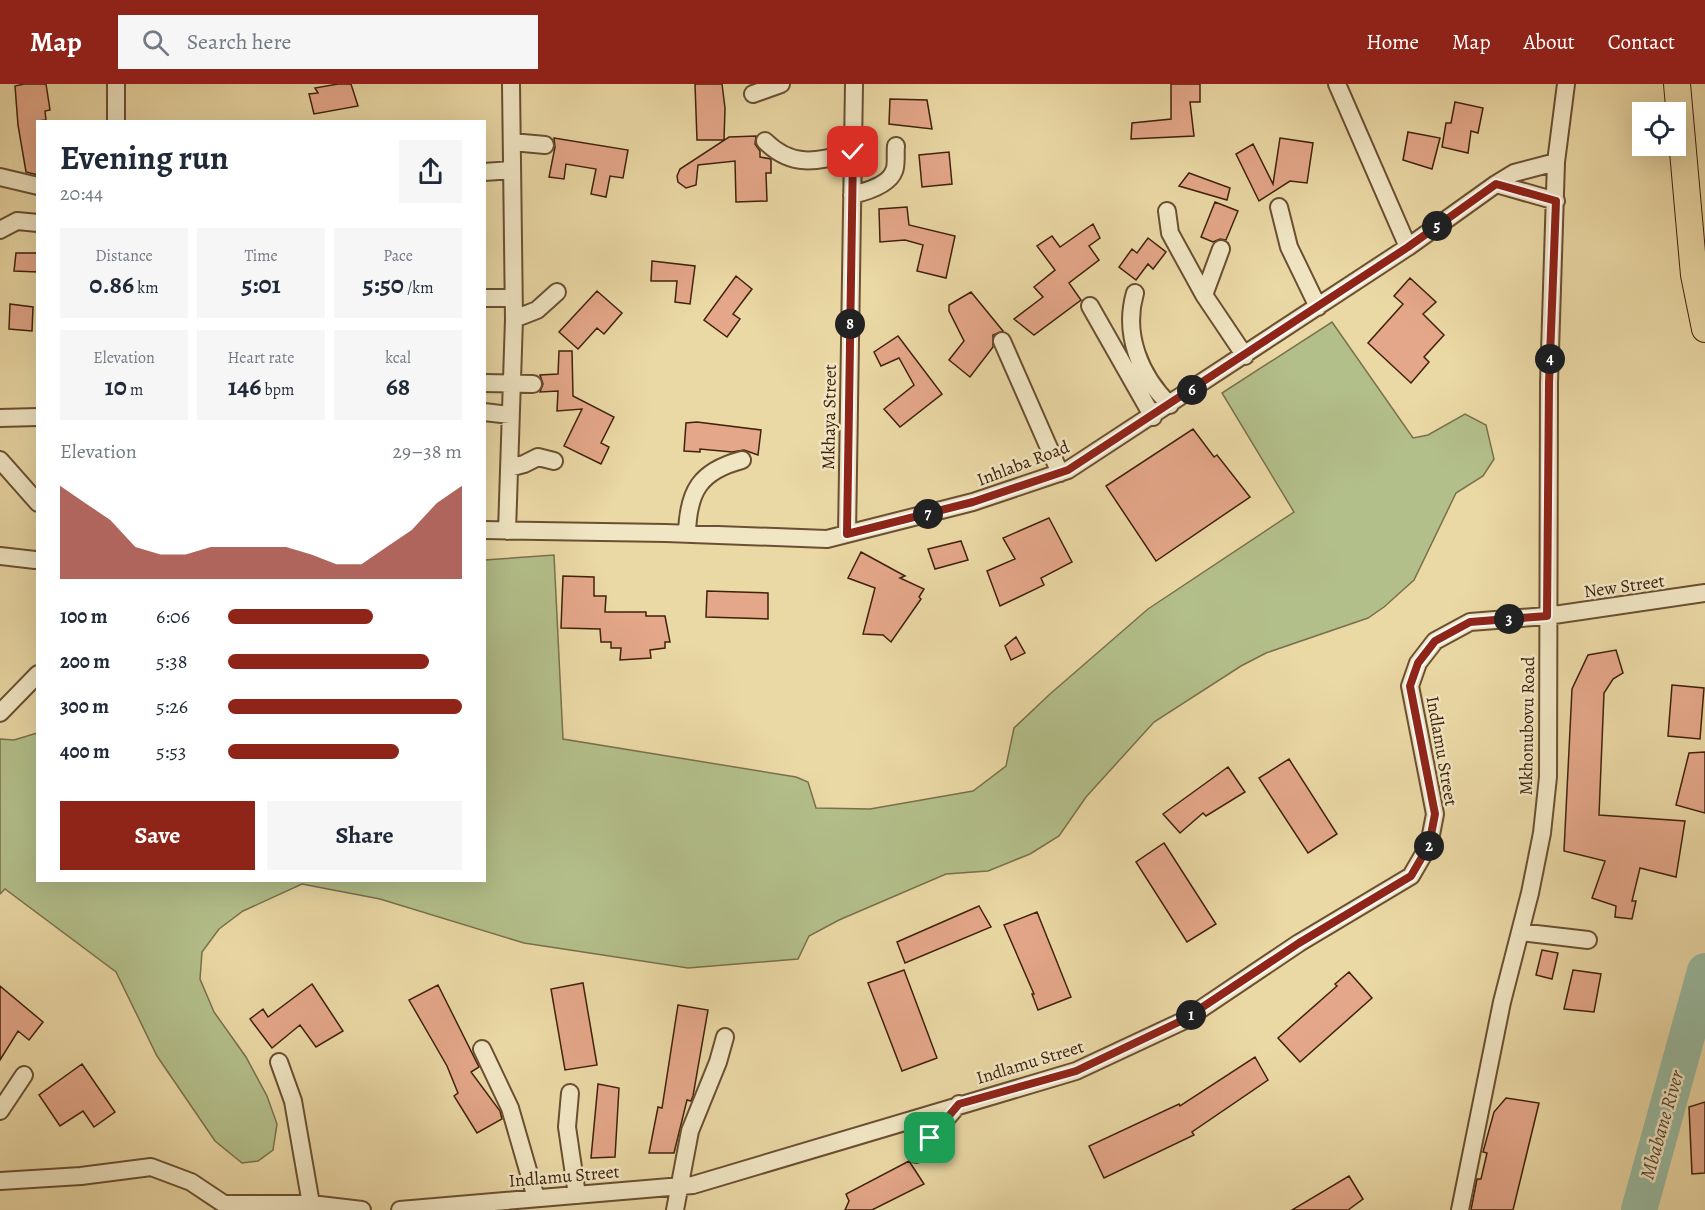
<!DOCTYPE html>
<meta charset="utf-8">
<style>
:root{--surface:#fff;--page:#f6f6f7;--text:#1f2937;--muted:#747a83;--accent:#8f2418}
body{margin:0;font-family:Alegreya,serif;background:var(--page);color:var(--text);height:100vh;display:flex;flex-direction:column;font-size:22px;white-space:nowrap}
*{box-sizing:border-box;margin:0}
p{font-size:20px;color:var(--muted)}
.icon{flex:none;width:33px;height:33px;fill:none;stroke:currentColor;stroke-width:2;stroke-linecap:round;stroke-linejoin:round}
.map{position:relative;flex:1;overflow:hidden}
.side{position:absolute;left:36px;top:36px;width:450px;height:762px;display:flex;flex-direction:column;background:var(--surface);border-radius:0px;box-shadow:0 6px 24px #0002}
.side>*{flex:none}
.tools{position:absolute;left:1632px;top:18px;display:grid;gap:12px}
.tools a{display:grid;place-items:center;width:54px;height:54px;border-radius:0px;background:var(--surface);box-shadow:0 6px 24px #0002;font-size:30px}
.pin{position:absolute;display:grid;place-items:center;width:51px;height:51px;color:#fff;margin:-26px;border-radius:12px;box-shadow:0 3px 9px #0006}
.km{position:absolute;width:30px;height:30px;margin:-15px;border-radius:50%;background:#222;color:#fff;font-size:16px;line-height:30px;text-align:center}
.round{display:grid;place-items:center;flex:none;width:63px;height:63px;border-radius:0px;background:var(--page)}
.headline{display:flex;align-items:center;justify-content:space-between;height:102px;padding:0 24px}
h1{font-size:33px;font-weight:700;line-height:45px}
.stats{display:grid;grid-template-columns:repeat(3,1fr);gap:9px;height:102px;padding:6px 24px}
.stats div{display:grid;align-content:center;border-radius:0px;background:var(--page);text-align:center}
.stats b{font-size:26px;font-weight:700}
.stats small{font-size:16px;font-weight:400}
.stats p{font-size:16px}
.chart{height:168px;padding:12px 24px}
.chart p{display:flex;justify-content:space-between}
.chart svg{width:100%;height:108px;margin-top:6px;fill:var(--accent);opacity:.7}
.cta{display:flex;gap:12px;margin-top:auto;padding:12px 24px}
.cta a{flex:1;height:69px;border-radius:0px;background:var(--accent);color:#fff;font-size:24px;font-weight:700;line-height:69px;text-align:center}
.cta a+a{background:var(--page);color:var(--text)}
ul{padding:0 24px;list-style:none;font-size:20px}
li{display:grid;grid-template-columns:96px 72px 1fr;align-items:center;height:45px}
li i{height:15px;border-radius:8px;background:var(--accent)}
header{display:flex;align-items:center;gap:36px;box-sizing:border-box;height:84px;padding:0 30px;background:var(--accent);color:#fff}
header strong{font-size:28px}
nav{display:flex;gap:33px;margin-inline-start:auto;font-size:21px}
.search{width:420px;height:54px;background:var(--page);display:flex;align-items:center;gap:15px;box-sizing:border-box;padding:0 21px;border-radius:0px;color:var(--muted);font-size:22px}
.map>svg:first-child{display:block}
.green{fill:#b3bf8a;stroke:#7a704b;stroke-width:1.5}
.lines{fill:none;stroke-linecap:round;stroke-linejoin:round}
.river{stroke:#99bba2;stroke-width:36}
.building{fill:#e4a789;stroke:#40210c;stroke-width:1.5}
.minor-casing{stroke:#6a4f32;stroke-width:20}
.primary-casing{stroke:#40210c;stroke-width:28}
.minor{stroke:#f1e6c4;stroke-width:16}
.primary{stroke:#ead8a5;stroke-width:26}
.route-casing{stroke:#fff;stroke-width:12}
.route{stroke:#8f2418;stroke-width:8}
.labels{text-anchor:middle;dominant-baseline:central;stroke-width:5;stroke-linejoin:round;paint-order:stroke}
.street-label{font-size:18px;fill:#40210c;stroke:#f1e6c4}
.water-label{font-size:20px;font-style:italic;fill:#564832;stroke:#f1e6c4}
</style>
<header>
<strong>Map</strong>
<div class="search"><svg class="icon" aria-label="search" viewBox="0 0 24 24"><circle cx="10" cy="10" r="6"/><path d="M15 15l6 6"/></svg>Search here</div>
<nav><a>Home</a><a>Map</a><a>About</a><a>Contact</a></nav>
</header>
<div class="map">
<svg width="1705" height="1126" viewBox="0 0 1705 1126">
<rect width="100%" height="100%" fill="#ead8a5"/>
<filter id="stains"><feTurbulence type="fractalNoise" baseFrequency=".00333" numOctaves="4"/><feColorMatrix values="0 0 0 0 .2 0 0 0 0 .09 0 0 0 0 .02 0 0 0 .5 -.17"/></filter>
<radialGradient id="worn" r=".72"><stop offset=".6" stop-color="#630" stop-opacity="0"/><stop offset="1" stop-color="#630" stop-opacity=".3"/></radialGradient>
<path class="green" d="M 1332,238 L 1413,354 L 1428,351 L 1465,330 L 1486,341 L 1494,375 L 1483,392 L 1456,409 L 1414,496 L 1384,523 L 1368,534 L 1266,569 L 1241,582 L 1154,638 L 1086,713 L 1059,752 L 1030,770 L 988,787 L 946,790 L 839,836 L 809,852 L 798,875 L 688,884 L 524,859 L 380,815 L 302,800 L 243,827 L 219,845 L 202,868 L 200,895 L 214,928 L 246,973 L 267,1012 L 277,1040 L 273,1066 L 258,1077 L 242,1079 L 215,1057 L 157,972 L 116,888 L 5,805 L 0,810 L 0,655 L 14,656 L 37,649 L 38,796 L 484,796 L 485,476 L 554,471 L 563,655 L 796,693 L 808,698 L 816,724 L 870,725 L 973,707 L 1006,682 L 1014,644 L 1050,610 L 1148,525 L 1294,428 L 1222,309 Z"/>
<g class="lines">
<path class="river" d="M 1639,1126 L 1705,887"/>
</g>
<path class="building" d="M 24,0 L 46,0 L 50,26 L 45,27 L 46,36 L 38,37 L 38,91 L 26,88 L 18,41 L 15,2 Z
M 338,0 L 351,0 L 358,22 L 314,30 L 309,10 L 318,9 L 315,4 Z
M 695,0 L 722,0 L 725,24 L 724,56 L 697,56 Z
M 1171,0 L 1200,0 L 1200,18 L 1190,18 L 1194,52 L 1131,55 L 1132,39 L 1171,35 Z
M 890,15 L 927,16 L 932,45 L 889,40 Z
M 1455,18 L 1483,24 L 1478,49 L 1471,47 L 1468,69 L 1442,63 L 1446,39 L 1451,39 Z
M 1408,48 L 1440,54 L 1432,85 L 1403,76 Z
M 756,52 L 755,60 L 760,67 L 760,73 L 771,75 L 771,89 L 766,89 L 767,117 L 736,118 L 735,77 L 698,81 L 696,101 L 686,104 L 678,98 L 677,92 L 680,85 L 729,53 Z
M 554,54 L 628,66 L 623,94 L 610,92 L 606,113 L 591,110 L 596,85 L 566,80 L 564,95 L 549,93 L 555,63 Z
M 1280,54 L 1313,59 L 1307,99 L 1290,97 L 1259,117 L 1236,70 L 1253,60 L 1273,100 Z
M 949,68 L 952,100 L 922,103 L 919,71 Z
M 1189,89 L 1230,104 L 1227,116 L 1179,102 Z
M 1215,118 L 1238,127 L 1226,156 L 1220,155 L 1213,158 L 1201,153 Z
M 907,123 L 909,141 L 955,152 L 946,194 L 917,187 L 923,161 L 905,156 L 880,158 L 879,125 Z
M 1093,140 L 1100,154 L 1089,162 L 1099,176 L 1069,199 L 1081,216 L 1034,251 L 1014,235 L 1043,213 L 1034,203 L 1055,186 L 1037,162 L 1052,152 L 1060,163 Z
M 1148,154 L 1166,168 L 1153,185 L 1148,180 L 1136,196 L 1119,183 L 1132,165 L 1137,169 Z
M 16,169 L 38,169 L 38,188 L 14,187 Z
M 652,177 L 695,182 L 690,220 L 675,218 L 677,197 L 651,197 Z
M 736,192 L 752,205 L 733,230 L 740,235 L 727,253 L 704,236 Z
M 1410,194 L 1436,218 L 1423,230 L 1444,251 L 1424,273 L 1429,278 L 1411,299 L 1368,259 L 1403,220 L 1394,212 Z
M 597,207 L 622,229 L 604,250 L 597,244 L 578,265 L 559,248 Z
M 971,208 L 1003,247 L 993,251 L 993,263 L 970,293 L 949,276 L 964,257 L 949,227 L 949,221 Z
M 10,220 L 33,223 L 32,247 L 9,245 Z
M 898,252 L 942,310 L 900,343 L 884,325 L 914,301 L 899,274 L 881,282 L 874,268 Z
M 559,267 L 572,267 L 573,312 L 614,333 L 601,359 L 609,363 L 601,380 L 564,362 L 582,325 L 557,327 L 558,307 L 540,308 L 543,300 L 540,291 L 558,290 Z
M 697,338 L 761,346 L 758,371 L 744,366 L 732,368 L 700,365 L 700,368 L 684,367 L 686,339 Z
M 1193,345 L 1214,373 L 1217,371 L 1250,413 L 1156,477 L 1106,402 Z
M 1049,434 L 1072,478 L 1041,494 L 1044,501 L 1000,522 L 987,487 L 1015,475 L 1003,454 Z
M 961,457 L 968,476 L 935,485 L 928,465 Z
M 861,468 L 905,492 L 900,494 L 924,505 L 919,513 L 921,515 L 891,558 L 883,551 L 863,550 L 875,504 L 848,494 Z
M 563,492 L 594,493 L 594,512 L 606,512 L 605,528 L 646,528 L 646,532 L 665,532 L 670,558 L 665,558 L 665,564 L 650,566 L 651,574 L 620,576 L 621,564 L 611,564 L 611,558 L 601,558 L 600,545 L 561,544 Z
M 707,507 L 768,509 L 768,535 L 706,533 Z
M 1016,553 L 1025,569 L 1011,576 L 1005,562 Z
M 1616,566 L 1623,589 L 1613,595 L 1604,609 L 1599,731 L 1685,737 L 1676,793 L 1640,784 L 1632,817 L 1636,817 L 1632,835 L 1615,833 L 1616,822 L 1592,814 L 1605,777 L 1564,767 L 1572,605 L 1588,571 Z
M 1672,601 L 1704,604 L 1700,655 L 1668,652 Z
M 1705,668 L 1705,729 L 1676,721 L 1689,669 Z
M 1289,675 L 1337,750 L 1308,769 L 1259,694 Z
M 1228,683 L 1245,708 L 1206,732 L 1203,729 L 1180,749 L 1163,730 Z
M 1164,759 L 1216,840 L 1187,858 L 1136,778 Z
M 979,822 L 991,843 L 905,879 L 897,858 Z
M 1037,828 L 1071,913 L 1038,926 L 1032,910 L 1034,910 L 1004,841 Z
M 1542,866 L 1558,869 L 1552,895 L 1536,891 Z
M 904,886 L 937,974 L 902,987 L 868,899 Z
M 1573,886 L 1601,890 L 1594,928 L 1564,925 Z
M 1349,888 L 1372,914 L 1300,978 L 1278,954 L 1337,902 L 1335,900 Z
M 583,899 L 597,981 L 565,986 L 551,905 Z
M 312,900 L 343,947 L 316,963 L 300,941 L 272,964 L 250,935 L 263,925 L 268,933 Z
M 438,901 L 479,983 L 471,988 L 500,1027 L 502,1035 L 477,1049 L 454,1012 L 458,1009 L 447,982 L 409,916 Z
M 0,902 L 43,938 L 29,956 L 18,947 L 0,976 Z
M 678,921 L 708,926 L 693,1012 L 691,1017 L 687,1016 L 674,1069 L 649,1069 L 658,1023 L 662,1024 Z
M 1255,973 L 1268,996 L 1192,1048 L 1194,1051 L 1104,1094 L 1089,1062 L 1179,1020 L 1180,1022 Z
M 82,980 L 115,1028 L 94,1043 L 83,1027 L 60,1042 L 39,1011 Z
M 598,1000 L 619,1004 L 615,1073 L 591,1074 Z
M 1506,1014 L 1539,1019 L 1513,1126 L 1471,1126 L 1477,1095 L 1481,1095 L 1487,1069 L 1483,1068 L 1494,1028 Z
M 1705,1018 L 1705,1089 L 1692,1090 L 1689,1023 Z
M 909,1077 L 924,1100 L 872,1126 L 845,1126 L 849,1117 L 846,1110 Z
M 1349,1092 L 1363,1115 L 1348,1126 L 1292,1126 Z"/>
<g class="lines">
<g class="minor-casing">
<path id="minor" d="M 1337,0 L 1408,163
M 753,10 L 781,0
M 116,38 L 116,0
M 765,57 C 793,85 818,77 853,68
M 512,58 L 545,61
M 484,88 L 512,86
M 0,93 L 38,102
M 1496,100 L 1556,117
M 852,111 C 865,108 889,101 894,87 C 897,81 895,69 896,62
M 1279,123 L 1289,163 L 1318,223
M 1167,127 L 1170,149 L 1204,211 L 1245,272
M 0,146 L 17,137 L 38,139
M 1135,209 C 1123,250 1140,292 1170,321
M 1204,211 L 1221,165
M 484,214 L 513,214
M 1090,222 L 1153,333
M 514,235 L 537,226 L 557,208
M 1002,257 L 1060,389
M 484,299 L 533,300
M 484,328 L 510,331
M 0,334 L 38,333
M 0,376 L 38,419
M 509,384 L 524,380 L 538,373 L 554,377
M 484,446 L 666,449 L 827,455 L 973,418 L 1068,386 L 1408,163 L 1496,100 L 1514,89 L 1556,78
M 507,447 L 514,235 L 511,0
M 687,450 C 688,407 700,387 742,376
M 847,450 L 854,0
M 0,472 L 35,476
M 0,629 L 38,590
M 1520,848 L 1588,856
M 482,965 L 510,1024 L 536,1114
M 279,978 L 293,1017 L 311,1120
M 570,1009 L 567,1043 L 577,1111
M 0,1027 L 24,991
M 916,1070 L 959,1020
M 0,1097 L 81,1092 L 151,1083 L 191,1098 L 224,1120 L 311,1120 L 362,1126
M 400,1126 L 693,1101 L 1076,987 L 1183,937 L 1299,859 L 1411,792 L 1429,761 L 1435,730 L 1410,602 L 1418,579 L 1435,557 L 1470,538 L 1547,532 L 1705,509
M 675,1126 L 690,1047 L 718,978 L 725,953
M 1460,1126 L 1502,918 L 1530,809 L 1542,749 L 1548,693 L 1549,299 L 1556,78 L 1566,0"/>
</g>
<g class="primary-casing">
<path id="primary" d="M 1677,0 L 1694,191 L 1705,245"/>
</g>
<use href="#minor" class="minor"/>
<use href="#primary" class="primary"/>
</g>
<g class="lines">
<g class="route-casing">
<path id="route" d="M 853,68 L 847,450 L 973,418 L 1068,386 L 1408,163 L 1496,100 L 1556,117 L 1549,299 L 1547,532 L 1470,538 L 1435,557 L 1418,579 L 1410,602 L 1435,730 L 1429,761 L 1411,792 L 1299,859 L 1183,936 L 1076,987 L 959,1020 L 930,1054"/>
</g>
<use href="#route" class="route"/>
</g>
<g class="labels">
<g class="street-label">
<text transform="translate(829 333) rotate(-89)">Mkhaya Street</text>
<text transform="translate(1023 379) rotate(-21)">Inhlaba Road</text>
<text transform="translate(1624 502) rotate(-8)">New Street</text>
<text transform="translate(1527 642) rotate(-89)">Mkhonubovu Road</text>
<text transform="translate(1442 667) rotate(80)">Indlamu Street</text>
<text transform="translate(1030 978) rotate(-17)">Indlamu Street</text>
<text transform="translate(564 1092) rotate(-5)">Indlamu Street</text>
</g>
<g class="water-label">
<text transform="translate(1662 1041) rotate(-74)">Mbabane River</text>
</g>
</g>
<rect width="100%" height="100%" filter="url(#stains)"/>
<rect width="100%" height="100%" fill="url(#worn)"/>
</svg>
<div class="tools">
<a><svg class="icon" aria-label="locate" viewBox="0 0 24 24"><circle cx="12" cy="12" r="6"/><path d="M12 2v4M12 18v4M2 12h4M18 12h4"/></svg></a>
</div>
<div class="pin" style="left:930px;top:1054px;background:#1e9e55"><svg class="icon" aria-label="arrive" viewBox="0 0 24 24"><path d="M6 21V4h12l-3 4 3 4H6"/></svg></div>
<div class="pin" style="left:853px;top:68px;background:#d93025"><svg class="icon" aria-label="check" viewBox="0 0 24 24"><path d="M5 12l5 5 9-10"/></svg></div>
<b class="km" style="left:1191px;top:931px">1</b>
<b class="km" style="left:1429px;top:762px">2</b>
<b class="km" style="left:1509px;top:535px">3</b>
<b class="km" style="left:1550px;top:275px">4</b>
<b class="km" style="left:1437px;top:142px">5</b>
<b class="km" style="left:1192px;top:306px">6</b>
<b class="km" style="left:928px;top:430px">7</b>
<b class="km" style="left:850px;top:240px">8</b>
<section class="side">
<div class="headline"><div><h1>Evening run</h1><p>20:44</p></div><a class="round"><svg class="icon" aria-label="share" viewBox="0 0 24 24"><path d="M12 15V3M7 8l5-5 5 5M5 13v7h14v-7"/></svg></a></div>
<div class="stats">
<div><p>Distance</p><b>0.86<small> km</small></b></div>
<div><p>Time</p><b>5:01</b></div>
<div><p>Pace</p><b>5:50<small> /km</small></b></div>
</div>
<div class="stats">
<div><p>Elevation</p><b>10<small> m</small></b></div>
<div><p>Heart rate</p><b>146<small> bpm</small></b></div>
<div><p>kcal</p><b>68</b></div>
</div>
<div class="chart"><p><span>Elevation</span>29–38 m</p>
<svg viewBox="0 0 160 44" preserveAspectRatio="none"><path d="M0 44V6L10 13L20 20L30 31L40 34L50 34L60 31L70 31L80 31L90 31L100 34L110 38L120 38L130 31L140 24L150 13L160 6V44z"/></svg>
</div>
<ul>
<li><b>100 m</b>6:06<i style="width:62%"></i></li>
<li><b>200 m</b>5:38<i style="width:86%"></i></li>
<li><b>300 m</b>5:26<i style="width:100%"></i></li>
<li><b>400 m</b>5:53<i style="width:73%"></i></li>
</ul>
<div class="cta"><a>Save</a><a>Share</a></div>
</section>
</div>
